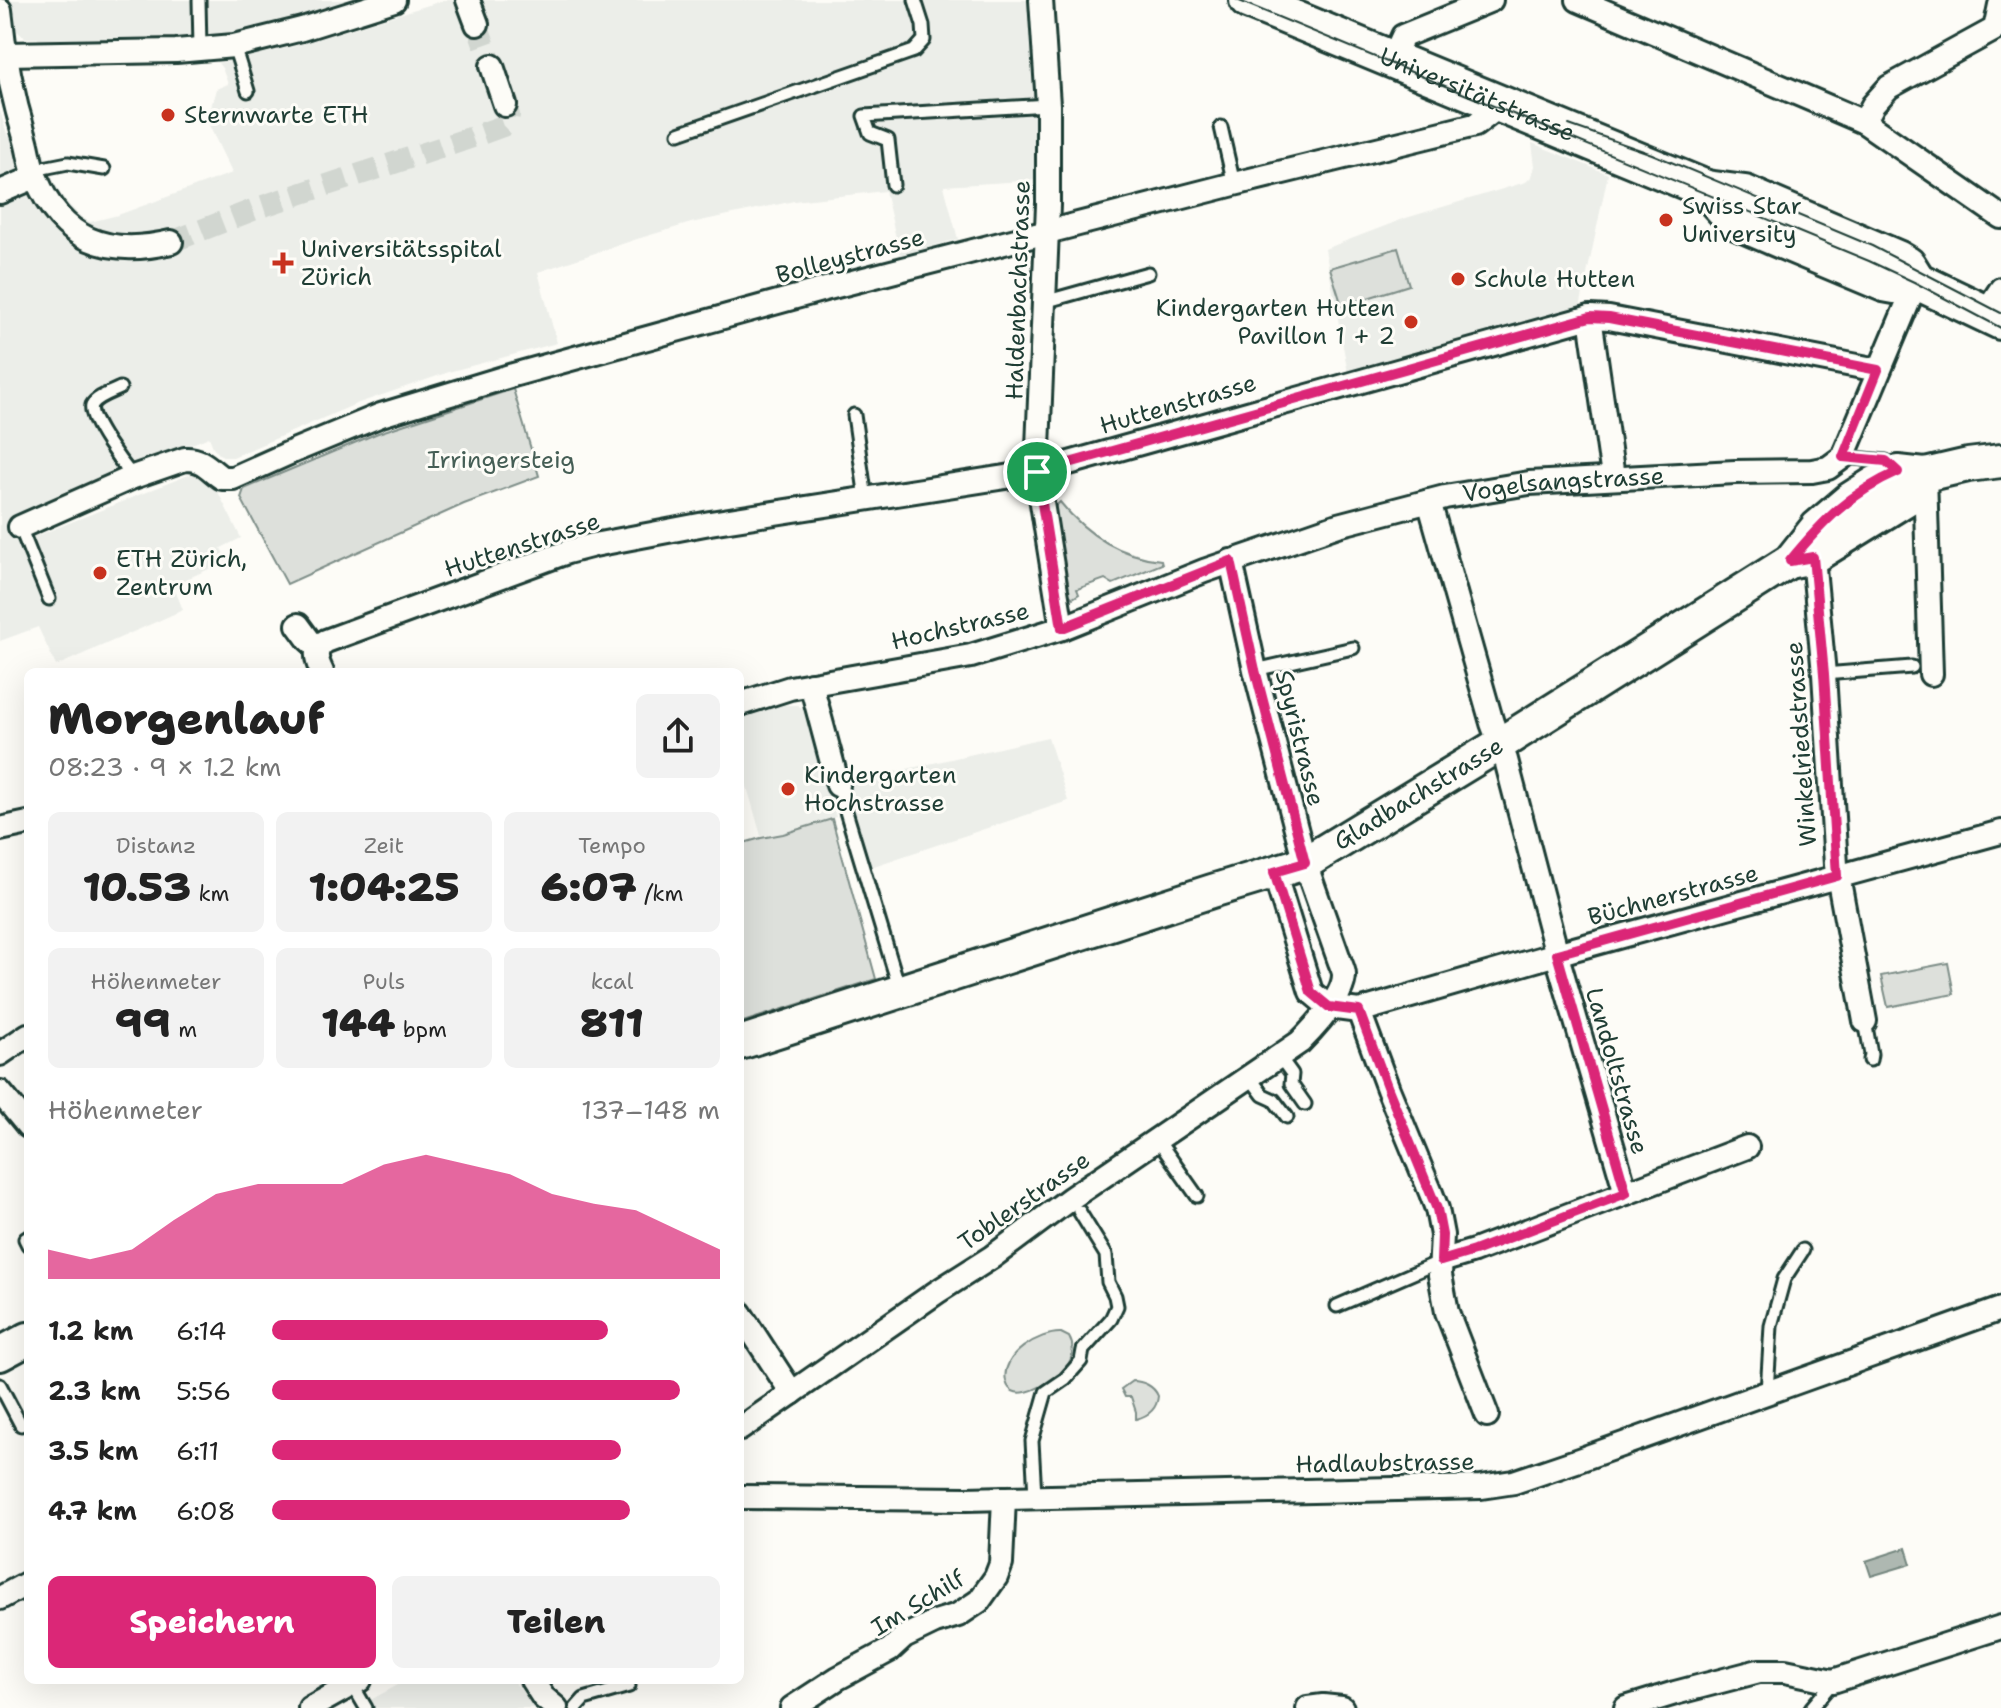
<!DOCTYPE html>
<html lang="de">
<meta charset="utf-8">
<style>
:root{--surface:#fff;--page:#f2f2f2;--text:#222;--muted:#767676;--accent:#db2777}
body{margin:0;font-family:"Shantell Sans",sans-serif;background:var(--page);color:var(--text);height:100vh;display:flex;flex-direction:column;font-size:30px;white-space:nowrap}
*{box-sizing:border-box;margin:0}
p{font-size:26px;color:var(--muted)}
.icon{flex:none;width:44px;height:44px;fill:none;stroke:currentColor;stroke-width:2;stroke-linecap:round;stroke-linejoin:round}
.map{position:relative;flex:1;overflow:hidden}
.panel{position:absolute;left:24px;top:668px;width:720px;height:1016px;display:flex;flex-direction:column;background:var(--surface);border-radius:12px;box-shadow:0 8px 32px #0002}
.panel>*{flex:none}
.pin{position:absolute;display:grid;place-items:center;width:68px;height:68px;color:#fff;margin:-34px;border:4px solid #fff;border-radius:50%;box-shadow:0 2px 8px #0007}
.round{display:grid;place-items:center;flex:none;width:84px;height:84px;border-radius:12px;background:var(--page)}
.head{display:flex;align-items:center;justify-content:space-between;height:136px;padding:0 24px}
h1{font-size:44px;font-weight:800;line-height:60px}
.metrics{display:grid;grid-template-columns:repeat(3,1fr);gap:12px;height:136px;padding:8px 24px}
.metrics div{display:grid;align-content:center;border-radius:12px;background:var(--page);text-align:center}
.metrics b{font-size:40px;font-weight:800}
.metrics small{font-size:22px;font-weight:400}
.metrics p{font-size:22px}
.chart{height:224px;padding:16px 24px}
.chart p{display:flex;justify-content:space-between}
.chart svg{width:100%;height:144px;margin-top:8px;fill:var(--accent);opacity:.7}
.cta{display:flex;gap:16px;margin-top:auto;padding:16px 24px}
.cta a{flex:1;height:92px;border-radius:12px;background:var(--accent);color:#fff;font-size:32px;font-weight:800;line-height:92px;text-align:center}
.cta a+a{background:var(--page);color:var(--text)}
ul{padding:0 24px;list-style:none;font-size:26px}
li{display:grid;grid-template-columns:128px 96px 1fr;align-items:center;height:60px}
li i{height:20px;border-radius:10px;background:var(--accent)}
.map>svg:first-child{display:block}
.built{fill:#eceee9}
.green{fill:#dde0db;stroke:#7e8e88;stroke-width:2}
.water{fill:#aeb8b1;stroke:#75877f;stroke-width:2}
.lines{fill:none;stroke-linecap:round;stroke-linejoin:round}
.street-tunnel{stroke:#d1d6d0;stroke-width:22;stroke-dasharray:22 11;stroke-linecap:butt}
.lane-casing{stroke:#1f3d34;stroke-width:17}
.street-casing{stroke:#1f3d34;stroke-width:28}
.secondary-casing{stroke:#1f3d34;stroke-width:38}
.primary-casing{stroke:#1f3d34;stroke-width:42}
.lane{stroke:#fdfcf7;stroke-width:11}
.street{stroke:#fdfcf7;stroke-width:22}
.secondary{stroke:#fdfcf7;stroke-width:32}
.primary{stroke:#fdfcf7;stroke-width:36}
.tram{stroke:#1f3d34;stroke-width:2}
.route-casing{stroke:#fff;stroke-width:16}
.route{stroke:#db2777;stroke-width:10}
.poi-dot{fill:#c8321e;stroke:#fdfcf7;stroke-width:3}
.labels{text-anchor:middle;dominant-baseline:central;stroke-width:6;stroke-linejoin:round;paint-order:stroke}
.street-label{font-size:24px;fill:#1f3d34;stroke:#fdfcf7}
.poi-label{font-size:24px;fill:#1f3d34;stroke:#fdfcf7;text-anchor:start}
.park-label{font-size:24px;fill:#455e55;stroke:#fdfcf7}
</style>
<div class="map">
<svg width="2001" height="1708" viewBox="0 0 2001 1708">
<rect width="100%" height="100%" fill="#fdfcf7"/>
<filter id="ink" filterUnits="userSpaceOnUse"><feTurbulence type="fractalNoise" baseFrequency=".0125" numOctaves="2"/><feDisplacementMap in="SourceGraphic" scale="16" xChannelSelector="R" yChannelSelector="G"/><feConvolveMatrix kernelMatrix="1 2 1 2 8 2 1 2 1" color-interpolation-filters="sRGB"/></filter>
<g filter="url(#ink)">
<path class="built" d="M 12,0 L 362,0 L 311,16 L 235,35 L 181,42 L 45,43 L 37,38 L 26,38 L 18,32 L 13,23 Z
M 445,0 L 1030,0 L 1034,35 L 1040,180 L 944,186 L 958,239 L 900,255 L 885,191 L 794,201 L 691,223 L 637,239 L 538,272 L 557,343 L 452,371 L 356,404 L 233,457 L 225,457 L 219,454 L 213,447 L 209,437 L 9,519 L 24,541 L 206,468 L 241,538 L 221,548 L 227,561 L 173,585 L 183,610 L 56,666 L 38,627 L 0,641 L 0,111 L 8,137 L 36,128 L 54,182 L 60,193 L 69,205 L 81,217 L 90,222 L 118,215 L 232,173 L 207,121 L 216,89 L 228,84 L 222,68 L 218,63 L 292,47 Z
M 1532,143 L 1608,174 L 1580,308 L 1348,373 L 1325,249 L 1406,218 L 1526,182 L 1532,176 L 1535,166 Z
M 784,705 L 797,705 L 807,711 L 836,817 L 783,833 L 761,836 L 740,762 L 740,717 Z
M 1048,737 L 1068,801 L 856,872 L 832,786 Z
M 407,1680 L 513,1680 L 535,1708 L 356,1708 Z"/>
<path class="green" d="M 1398,248 L 1409,285 L 1342,306 L 1330,268 Z
M 513,389 L 539,476 L 464,504 L 287,584 L 241,498 L 244,489 L 378,433 Z
M 1060,502 C 1086,534 1119,556 1161,560 L 1162,564 L 1113,584 L 1105,579 L 1077,589 L 1079,594 L 1073,598 L 1069,594 L 1064,595 L 1051,510 Z
M 832,819 L 876,979 L 740,1023 L 740,844 L 761,838 L 783,834 Z
M 1948,963 L 1954,994 L 1888,1007 L 1881,976 Z
M 1061,1333 L 1069,1337 C 1076,1349 1072,1361 1063,1371 C 1053,1381 1012,1408 1006,1381 C 1000,1355 1040,1332 1061,1333 Z
M 1132,1381 C 1143,1381 1154,1386 1158,1396 C 1157,1409 1148,1416 1136,1419 L 1136,1412 L 1131,1397 L 1125,1397 L 1121,1389 Z"/>
<path class="water" d="M 1906,1548 L 1911,1564 L 1871,1576 L 1866,1561 Z"/>
<g class="lines">
<path class="street-tunnel" d="M 477,24 L 492,66
M 171,242 L 263,206 L 461,141 L 503,126 L 508,121 L 509,115 L 505,105"/>
<g class="lane-casing">
<path id="lane" d="M 199,0 L 200,48
M 234,46 L 248,91
M 1221,127 L 1234,184
M 679,133 L 914,51 L 924,40 L 923,25 L 915,0
M 33,170 L 68,163 L 104,169
M 893,185 L 888,140 L 870,133 L 864,116 L 1048,105
M 1044,302 L 1148,273
M 120,388 C 112,392 96,397 92,405 C 87,418 124,466 133,477
M 854,415 L 866,499
M 1843,457 L 1886,461 L 1895,469
M 20,527 L 49,599
M 1255,670 L 1353,648
M 1824,674 L 1912,667
M 838,785 L 899,987
M 1865,1021 L 1871,1054 L 1870,1060
M 1279,1056 L 1292,1074 L 1291,1084 L 1305,1104
M 1249,1076 L 1263,1095 L 1274,1100 L 1287,1117
M 1157,1139 L 1197,1196
M 28,1237 L 25,1239 L 28,1245
M 1337,1306 L 1441,1261
M 0,1385 L 21,1425
M 1767,1392 L 1771,1326 L 1784,1279 L 1803,1250
M 1035,1496 L 1032,1441 L 1046,1392 L 1065,1379 L 1081,1361 L 1083,1350 L 1111,1319 L 1117,1306 L 1115,1296 L 1108,1282 L 1106,1255 L 1079,1211
M 352,1684 L 366,1708
M 576,1708 L 584,1699 L 629,1686
M 1811,1708 L 1833,1682"/>
</g>
<g class="street-casing">
<g id="street">
<path d="M 468,0 L 477,24"/>
<path d="M 1041,0 L 1048,105 L 1048,205 L 1037,472 L 1062,628"/>
<path d="M 1578,0 L 1864,122 L 2001,217"/>
<path d="M 0,10 C 4,53 12,95 25,137 C 29,150 30,165 36,178 C 62,241 107,257 171,242"/>
<path d="M 5,54 L 176,51 L 234,46 L 302,29 L 394,0"/>
<path d="M 1392,60 L 1403,36 L 1491,0"/>
<path d="M 492,66 L 505,105"/>
<path d="M 1864,122 L 1873,105 L 1889,87 L 1995,29 L 2000,5"/>
<path d="M 0,192 L 35,177"/>
<path d="M 1985,313 L 2001,289"/>
<path d="M 1590,317 L 1613,477"/>
<path d="M 1925,475 L 1931,674"/>
<path d="M 1429,501 L 1492,723 L 1506,760 L 1560,966 L 1626,1193"/>
<path d="M 20,527 L 133,477 L 185,459 C 202,458 209,469 222,478 L 233,478 L 296,450 L 381,415 L 513,375 L 825,289 L 1234,184 L 1475,125 L 1501,105"/>
<path d="M 1813,557 L 1824,674 L 1836,865 L 1865,1021"/>
<path d="M 298,625 L 309,640 L 318,648"/>
<path d="M 322,672 C 316,660 313,648 326,641 L 567,552 L 594,545 L 710,523 L 1037,472 L 1590,317 L 1609,318 L 1878,370"/>
<path d="M 811,684 L 838,785"/>
<path id="s1" d="M 740,704 L 790,688 L 971,656 L 1062,628 L 1204,571 L 1338,525 L 1445,497 L 1529,483 L 1735,472 L 1812,471 L 1828,468 L 1843,457 L 1917,281"/>
<path d="M 0,829 L 28,823"/>
<path d="M 1274,872 L 1311,992 L 1329,1007 L 1359,1011 L 1388,1089 L 1431,1193 L 1437,1209 L 1442,1235 L 1440,1275 L 1447,1312 L 1487,1415"/>
<path d="M 1359,1011 L 1574,949 L 2001,832"/>
<path d="M 0,1054 L 28,1035"/>
<path d="M 0,1092 L 28,1126"/>
<path d="M 1441,1261 L 1474,1251 L 1747,1147"/>
<path d="M 740,1313 L 792,1393"/>
<path d="M 740,1429 L 937,1292 L 992,1257 L 1071,1198 L 1300,1042 C 1314,1028 1344,996 1344,975 C 1344,971 1342,967 1340,962 L 1305,863 L 1255,670 L 1231,561"/>
<path d="M 740,1497 L 966,1499 L 1481,1487 L 1514,1482 L 1576,1461 L 2001,1309"/>
<path d="M 0,1598 L 28,1583"/>
<path d="M 532,1680 L 543,1697 L 556,1708"/>
<path d="M 310,1708 L 360,1680"/>
<path d="M 792,1708 L 838,1678 L 890,1650 L 904,1637 L 935,1622 L 958,1615 L 979,1601 L 996,1577 L 1001,1564 L 1004,1498"/>
<path d="M 1308,1708 L 1323,1706 L 1342,1708"/>
<path d="M 1626,1708 L 1675,1693 L 1759,1671 L 1785,1671 L 1833,1681 L 2001,1627"/>
</g>
</g>
<g class="secondary-casing">
<g id="secondary">
<path d="M 1793,561 L 1813,557 L 1910,497 L 1925,475"/>
<path id="s2" d="M 740,1043 L 1212,891 L 1305,863 L 1500,744 L 1790,561 L 1817,527 L 1850,499 L 1875,483 L 1898,472 L 1925,475 L 1968,465 L 2001,461"/>
<path d="M 0,1354 L 28,1339"/>
</g>
</g>
<g class="primary-casing">
<g id="primary">
<path id="s3" d="M 1248,0 L 1706,189 L 1745,194 L 1897,259 L 1907,265 L 1917,281 L 2001,321"/>
<path d="M 1706,189 L 1734,220 L 1884,283 L 1895,285 L 1917,281"/>
</g>
</g>
<use href="#lane" class="lane"/>
<use href="#street" class="street"/>
<use href="#secondary" class="secondary"/>
<use href="#primary" class="primary"/>
<path class="tram" d="M 1237,0 L 1869,261 L 1914,282 L 2001,328
M 1569,125 L 1652,154 L 1872,246 L 2001,313"/>
</g>
</g>
<g class="lines" filter="url(#ink)">
<g class="route-casing">
<path id="route" d="M 1590,317 L 1609,318 L 1878,370 L 1843,457 L 1886,461 L 1898,472 C 1850,493 1823,521 1790,561 L 1813,557 L 1824,674 L 1837,876 L 1557,954 L 1626,1193 L 1474,1251 L 1441,1261 L 1442,1235 L 1437,1209 L 1388,1089 L 1359,1011 L 1329,1007 L 1311,992 L 1274,872 L 1305,863 L 1255,670 L 1231,561 L 1062,628 L 1037,472 Z"/>
</g>
<use href="#route" class="route"/>
</g>
<g class="poi-dot">
<circle cx="168" cy="115" r="8"/>
<circle cx="1666" cy="220" r="8"/>
<path d="M279 251h8v8h8v8h-8v8h-8v-8h-8v-8h8z"/>
<circle cx="1458" cy="279" r="8"/>
<circle cx="1411" cy="322" r="8"/>
<circle cx="100" cy="573" r="8"/>
<circle cx="788" cy="789" r="8"/>
</g>
<g class="labels">
<g class="street-label">
<text stroke="none"><textPath href="#s3" startOffset="248">Universitätstrasse</textPath></text>
<text transform="translate(850 256) rotate(-15)">Bolleystrasse</text>
<text transform="translate(1018 290) rotate(-88)">Haldenbachstrasse</text>
<text transform="translate(1178 404) rotate(-16)">Huttenstrasse</text>
<text stroke="none"><textPath href="#s1" startOffset="856">Vogelsangstrasse</textPath></text>
<text transform="translate(522 545) rotate(-18)">Huttenstrasse</text>
<text transform="translate(960 626) rotate(-13)">Hochstrasse</text>
<text transform="translate(1300 738) rotate(76)">Spyristrasse</text>
<text transform="translate(1801 744) rotate(-94)">Winkelriedstrasse</text>
<text stroke="none"><textPath href="#s2" startOffset="726">Gladbachstrasse</textPath></text>
<text transform="translate(1673 895) rotate(-15)">Büchnerstrasse</text>
<text transform="translate(1617 1071) rotate(74)">Landoltstrasse</text>
<text transform="translate(1024 1201) rotate(-35)">Toblerstrasse</text>
<text transform="translate(1385 1463) rotate(-1)">Hadlaubstrasse</text>
<text transform="translate(918 1603) rotate(-31)">Im Schilf</text>
</g>
<g class="poi-label">
<text x="184" y="115">Sternwarte ETH</text>
<text x="1682" y="206">Swiss Star<tspan x="1682" dy="28">University</tspan></text>
<text x="301" y="249">Universitätsspital<tspan x="301" dy="28">Zürich</tspan></text>
<text x="1474" y="279">Schule Hutten</text>
<text x="1395" y="308" text-anchor="end">Kindergarten Hutten<tspan x="1395" dy="28">Pavillon 1 + 2</tspan></text>
<text x="116" y="559">ETH Zürich,<tspan x="116" dy="28">Zentrum</tspan></text>
<text x="804" y="775">Kindergarten<tspan x="804" dy="28">Hochstrasse</tspan></text>
</g>
<g class="park-label">
<text x="501" y="460">Irringersteig</text>
</g>
</g>
</svg>
<div class="pin" style="left:1037px;top:472px;background:#1e9e55"><svg class="icon" aria-label="arrive" viewBox="0 0 24 24"><path d="M6 21V4h12l-3 4 3 4H6"/></svg></div>
<section class="panel">
<div class="head"><div><h1>Morgenlauf</h1><p>08:23 · 9 × 1.2 km</p></div><a class="round"><svg class="icon" aria-label="share" viewBox="0 0 24 24"><path d="M12 15V3M7 8l5-5 5 5M5 13v7h14v-7"/></svg></a></div>
<div class="metrics">
<div><p>Distanz</p><b>10.53<small> km</small></b></div>
<div><p>Zeit</p><b>1:04:25</b></div>
<div><p>Tempo</p><b>6:07<small> /km</small></b></div>
</div>
<div class="metrics">
<div><p>Höhenmeter</p><b>99<small> m</small></b></div>
<div><p>Puls</p><b>144<small> bpm</small></b></div>
<div><p>kcal</p><b>811</b></div>
</div>
<div class="chart"><p><span>Höhenmeter</span>137–148 m</p>
<svg viewBox="0 0 160 44" preserveAspectRatio="none"><path d="M0 44V35L10 38L20 35L30 26L40 18L50 15L60 15L70 15L80 9L90 6L100 9L110 12L120 18L130 21L140 23L150 29L160 35V44z"/></svg>
</div>
<ul>
<li><b>1.2 km</b>6:14<i style="width:75%"></i></li>
<li><b>2.3 km</b>5:56<i style="width:91%"></i></li>
<li><b>3.5 km</b>6:11<i style="width:78%"></i></li>
<li><b>4.7 km</b>6:08<i style="width:80%"></i></li>
</ul>
<div class="cta"><a>Speichern</a><a>Teilen</a></div>
</section>
</div>
